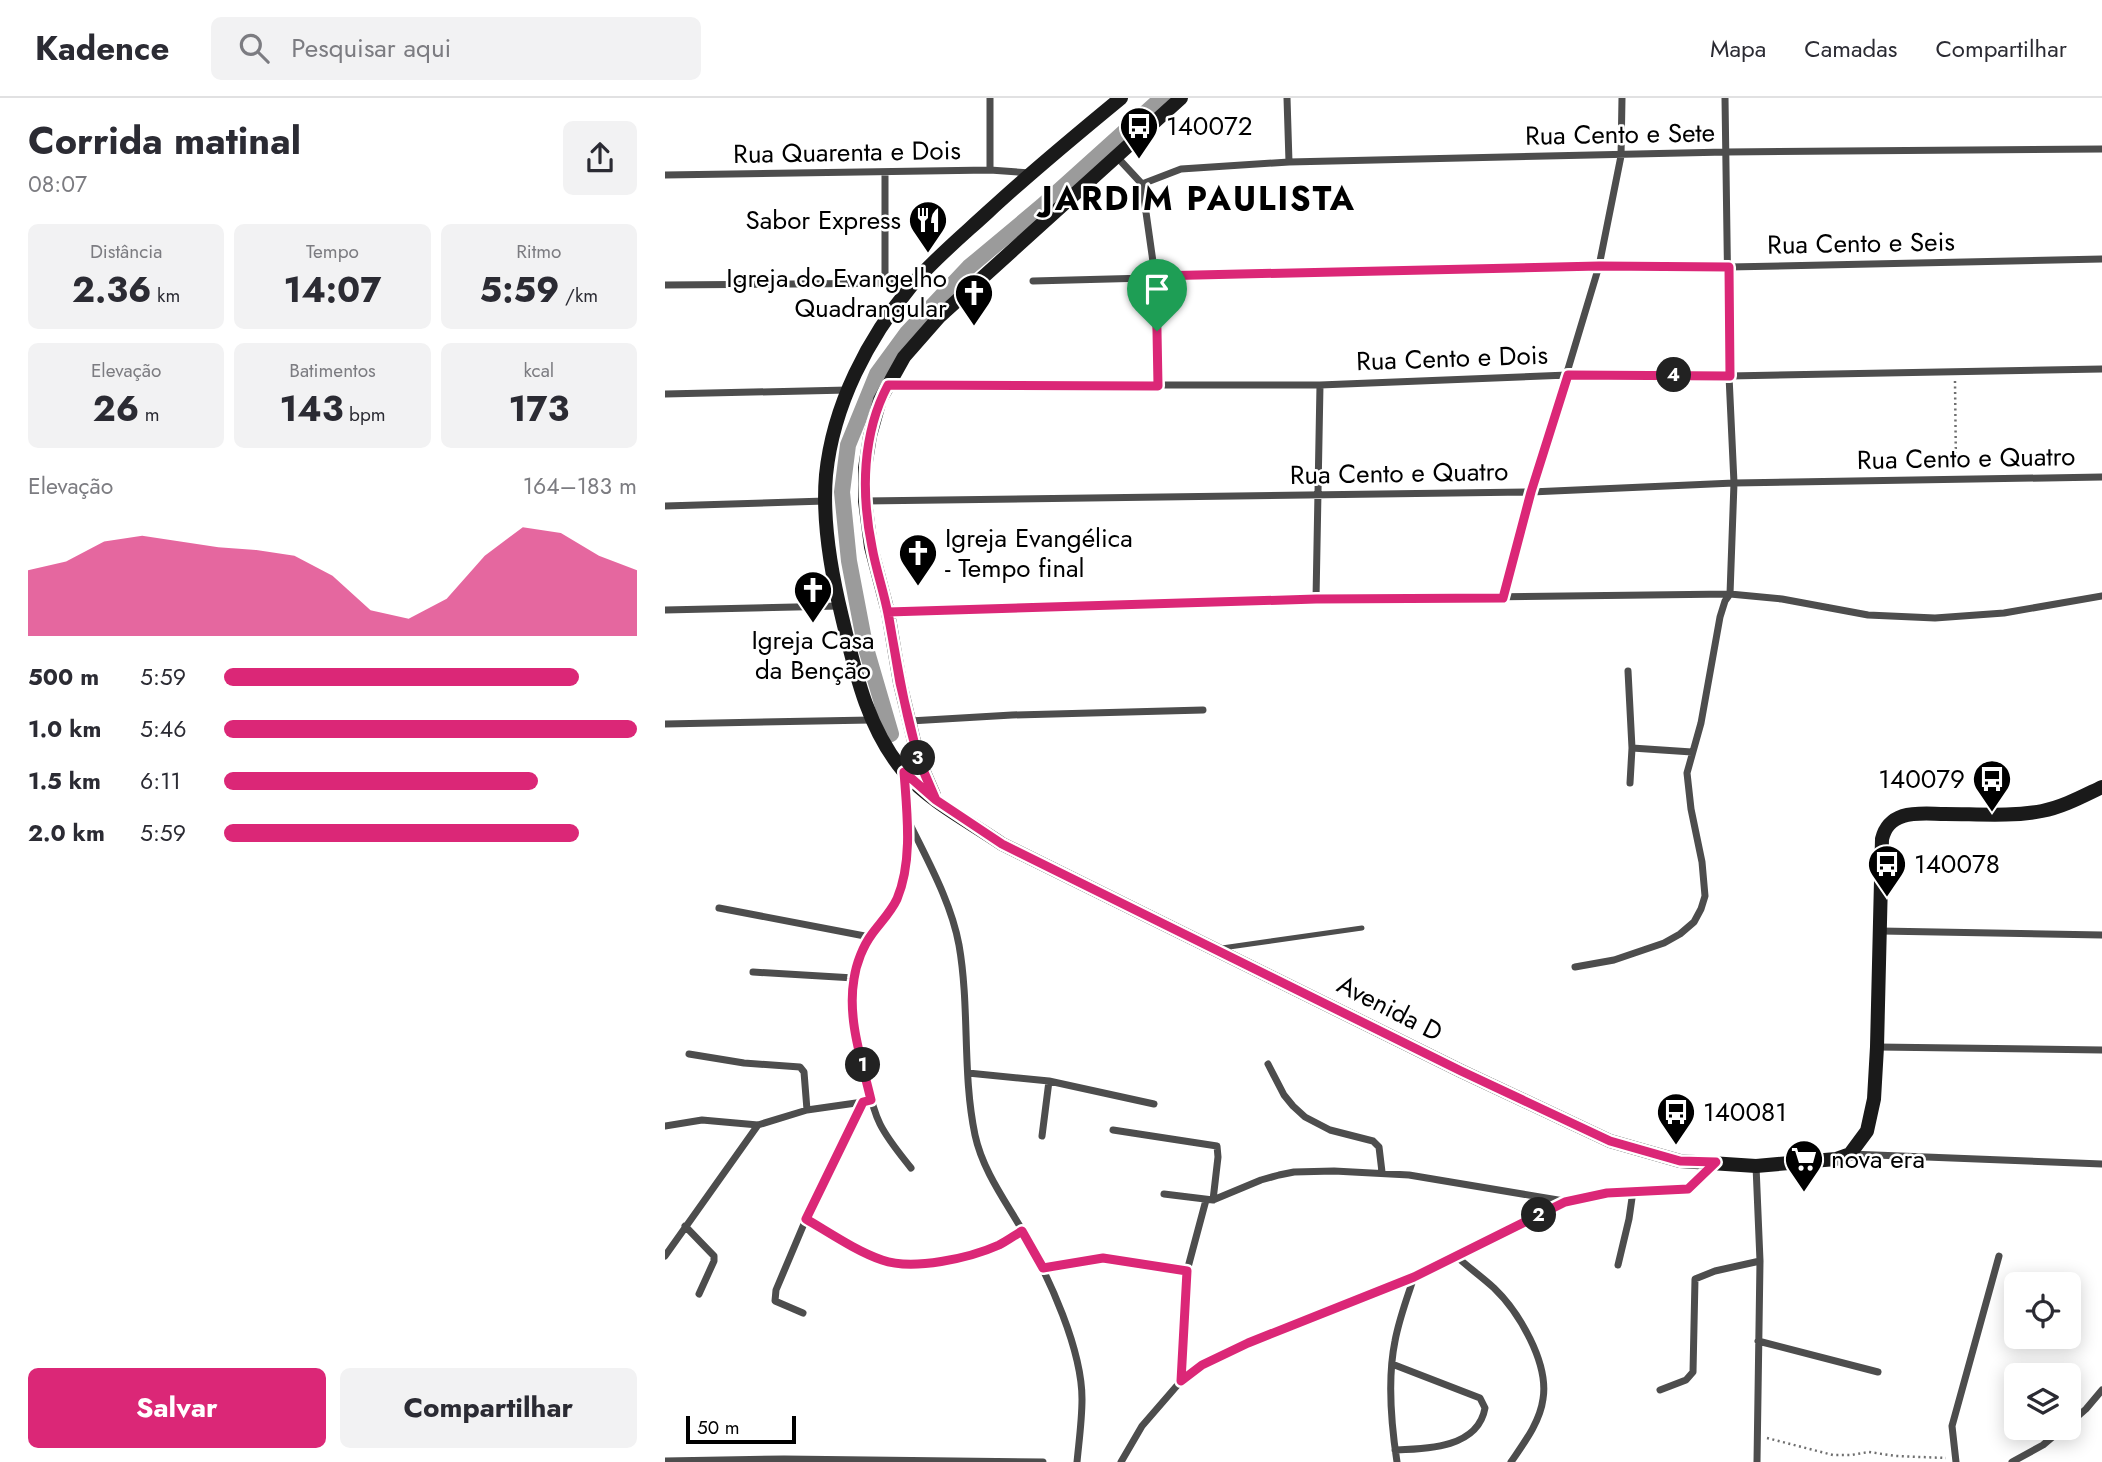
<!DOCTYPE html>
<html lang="pt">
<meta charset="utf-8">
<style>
:root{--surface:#fff;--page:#f2f2f3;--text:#2b2b33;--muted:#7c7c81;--line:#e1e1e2;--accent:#db2777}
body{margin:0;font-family:Jost,sans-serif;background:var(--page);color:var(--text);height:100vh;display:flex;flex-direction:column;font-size:26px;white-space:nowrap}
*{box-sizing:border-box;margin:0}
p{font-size:23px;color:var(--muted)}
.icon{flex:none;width:38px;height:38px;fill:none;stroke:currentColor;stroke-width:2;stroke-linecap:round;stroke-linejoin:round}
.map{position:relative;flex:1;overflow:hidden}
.details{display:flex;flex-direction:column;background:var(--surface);width:665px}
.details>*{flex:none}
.controls{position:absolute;left:1339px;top:1174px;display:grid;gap:14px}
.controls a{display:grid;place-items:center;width:77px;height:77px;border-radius:10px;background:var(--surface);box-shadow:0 4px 18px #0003;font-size:35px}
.scale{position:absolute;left:21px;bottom:18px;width:110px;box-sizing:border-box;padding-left:7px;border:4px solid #000;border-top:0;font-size:19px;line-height:24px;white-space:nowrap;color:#000;-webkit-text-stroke:5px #fff;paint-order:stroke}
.pin{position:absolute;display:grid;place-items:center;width:60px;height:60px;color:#fff;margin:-72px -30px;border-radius:50% 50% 50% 0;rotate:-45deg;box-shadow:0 0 7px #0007}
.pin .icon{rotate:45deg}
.km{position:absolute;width:35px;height:35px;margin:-18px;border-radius:50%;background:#222;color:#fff;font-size:19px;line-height:35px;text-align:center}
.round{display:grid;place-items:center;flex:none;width:74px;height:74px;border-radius:10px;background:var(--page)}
.summary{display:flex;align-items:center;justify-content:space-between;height:119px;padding:0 28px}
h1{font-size:38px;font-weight:700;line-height:52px}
.stats{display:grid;grid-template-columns:repeat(3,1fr);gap:10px;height:119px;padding:7px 28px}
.stats div{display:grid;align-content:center;border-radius:10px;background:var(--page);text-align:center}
.stats b{font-size:35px;font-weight:700}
.stats small{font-size:19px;font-weight:400}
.stats p{font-size:19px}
.chart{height:196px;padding:14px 28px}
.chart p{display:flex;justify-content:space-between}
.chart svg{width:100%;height:126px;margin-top:7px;fill:var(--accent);opacity:.7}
.action{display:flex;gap:14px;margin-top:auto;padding:14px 28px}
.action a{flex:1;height:80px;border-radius:10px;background:var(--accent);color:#fff;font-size:28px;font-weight:700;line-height:80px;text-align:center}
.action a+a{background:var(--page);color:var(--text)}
ul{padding:0 28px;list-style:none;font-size:23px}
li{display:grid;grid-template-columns:112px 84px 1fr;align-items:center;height:52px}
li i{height:18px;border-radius:9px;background:var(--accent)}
header{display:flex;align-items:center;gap:42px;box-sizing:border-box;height:98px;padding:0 35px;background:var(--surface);border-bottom:2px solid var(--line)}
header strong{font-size:33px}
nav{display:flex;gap:38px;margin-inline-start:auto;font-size:24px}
.search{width:490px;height:63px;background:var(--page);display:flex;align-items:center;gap:18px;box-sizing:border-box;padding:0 24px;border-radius:10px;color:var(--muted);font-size:26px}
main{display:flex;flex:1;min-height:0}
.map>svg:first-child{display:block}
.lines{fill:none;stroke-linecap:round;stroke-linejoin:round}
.canal{stroke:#9b9b9b;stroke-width:16}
.path{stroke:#6f6f6f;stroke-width:2.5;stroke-dasharray:2 3.5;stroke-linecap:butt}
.service{stroke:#4d4d4d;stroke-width:5}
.minor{stroke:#4d4d4d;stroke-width:7}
.secondary{stroke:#1a1a1a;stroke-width:14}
.route-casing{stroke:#fff;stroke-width:14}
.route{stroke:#db2777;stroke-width:9}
.labels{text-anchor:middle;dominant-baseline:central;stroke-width:5;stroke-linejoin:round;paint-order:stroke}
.poi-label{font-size:26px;fill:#000;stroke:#fff;text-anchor:start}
.street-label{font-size:26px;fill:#000;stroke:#fff}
.district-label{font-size:33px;font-weight:bold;letter-spacing:2px;fill:#000;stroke:#fff}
</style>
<header>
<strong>Kadence</strong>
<div class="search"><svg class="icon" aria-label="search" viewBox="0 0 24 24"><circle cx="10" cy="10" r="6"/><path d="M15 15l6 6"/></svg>Pesquisar aqui</div>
<nav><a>Mapa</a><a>Camadas</a><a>Compartilhar</a></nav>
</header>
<main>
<section class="details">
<div class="summary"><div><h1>Corrida matinal</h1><p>08:07</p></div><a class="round"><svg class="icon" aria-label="share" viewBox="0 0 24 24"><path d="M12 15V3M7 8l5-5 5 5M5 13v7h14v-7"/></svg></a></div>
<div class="stats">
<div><p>Distância</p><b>2.36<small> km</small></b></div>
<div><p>Tempo</p><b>14:07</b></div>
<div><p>Ritmo</p><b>5:59<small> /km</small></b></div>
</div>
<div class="stats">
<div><p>Elevação</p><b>26<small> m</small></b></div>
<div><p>Batimentos</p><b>143<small> bpm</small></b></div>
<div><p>kcal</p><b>173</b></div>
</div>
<div class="chart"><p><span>Elevação</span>164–183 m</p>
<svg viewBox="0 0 160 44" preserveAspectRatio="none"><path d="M0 44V21L10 18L20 11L30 9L40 11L50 13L60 14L70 16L80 23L90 35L100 38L110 31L120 16L130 6L140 8L150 16L160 21V44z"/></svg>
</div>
<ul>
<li><b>500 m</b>5:59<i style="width:86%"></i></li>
<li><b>1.0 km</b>5:46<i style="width:100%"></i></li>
<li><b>1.5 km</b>6:11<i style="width:76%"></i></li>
<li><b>2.0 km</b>5:59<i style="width:86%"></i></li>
</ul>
<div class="action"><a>Salvar</a><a>Compartilhar</a></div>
</section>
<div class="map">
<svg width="1437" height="1364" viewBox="0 0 1437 1364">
<rect width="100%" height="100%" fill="#fff"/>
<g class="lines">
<path class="canal" d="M 226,636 L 200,547 L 184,463 L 177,394 L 183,347 L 212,276 L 242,235 L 304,169 L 377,108 L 497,0"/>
<path class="path" d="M 1290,283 L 1291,370
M 1102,1340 L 1168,1357 L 1186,1357 L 1204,1354 L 1231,1358 L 1281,1360"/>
<path class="service" d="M 557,850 L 697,830"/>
<path class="minor" d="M 622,0 L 624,64
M 452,59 L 477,86 L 490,178 L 493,288
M 325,72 L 325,0
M 220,75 L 220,184
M 0,77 L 325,72 L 365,75
M 477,86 L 516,71 L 624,64 L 1061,54 L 1437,51
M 368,183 L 934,168 L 1064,169 L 1437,161
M 0,187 L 248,185
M 223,287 L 655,287 L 903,277 L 1064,278 L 1437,271
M 0,296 L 183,292
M 200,403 L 866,394 L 1069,385 L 1437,379
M 0,408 L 160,403
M 838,500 L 866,394 L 934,168 L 956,58 L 957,0
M 651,501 L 655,287
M 0,512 L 174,508
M 224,514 L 651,501 L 1065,496 L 1117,501 L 1203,517 L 1270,520 L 1339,515 L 1437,498
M 963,573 L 967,650 L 965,685
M 245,623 L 347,617 L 538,612
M 0,626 L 206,622
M 967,650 L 1027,654
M 240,678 C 242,713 246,751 237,785 C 229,813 206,832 196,859 C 181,898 191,936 200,975 C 204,992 207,1010 215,1026 C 223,1042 235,1056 246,1070
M 242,720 C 261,760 286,803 294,847 C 305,910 297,975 310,1037 C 318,1074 342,1105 360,1137 C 384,1180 417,1251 417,1301 C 417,1322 414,1343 412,1364
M 54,810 L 205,839
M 1216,833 L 1437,837
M 910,869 L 949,862 L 999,845 L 1015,836 L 1029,824 L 1036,811 L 1040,798 L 1037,764 L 1026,711 L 1022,675 L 1036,625 L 1055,519 L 1060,503 L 1065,496 L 1069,385 L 1064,278 L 1060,0
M 88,874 L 189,880
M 1212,949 L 1437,952
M 24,956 L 79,965 L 135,969 L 139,974 L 142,1012
M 603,966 L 619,997 L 628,1008 L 640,1019 L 665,1032 L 708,1043 L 714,1049 L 717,1074
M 303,975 L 384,983 L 489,1006
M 0,1028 L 37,1022 L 93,1027 L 142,1012 L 198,1004
M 448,1032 L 552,1048 L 553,1059 L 548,1102
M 377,1038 L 384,983
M 1185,1056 L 1437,1066
M 1091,1068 L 1095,1163 L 1092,1364
M 499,1096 L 548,1102 L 596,1082 L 614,1077 L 629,1074 L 669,1073 L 744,1077 L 899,1103
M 141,1121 C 165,1135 191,1154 217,1162 C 257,1175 324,1154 357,1133
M 20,1128 L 49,1158 L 49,1163 L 34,1196
M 0,1158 L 93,1027
M 791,1158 C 803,1169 817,1179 829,1190 C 854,1214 884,1265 878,1301 C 875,1324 859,1345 846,1364
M 953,1167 L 964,1121 L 968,1093
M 378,1170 L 437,1160 L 522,1173
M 138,1215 L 110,1203 L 111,1192 L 141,1121 L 198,1004 L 206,1002
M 1093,1243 L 1213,1274
M 727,1266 L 815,1300 L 820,1310 C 813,1350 762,1351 730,1352
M 516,1283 L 522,1173 L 541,1102
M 995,1292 L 1021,1282 L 1028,1274 L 1030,1181 L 1050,1173 L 1095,1163
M 1404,1326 L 1421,1311 L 1437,1292
M 0,1363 L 119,1361 L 378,1364
M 456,1364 L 477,1328 L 516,1283 L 537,1267 L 583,1245 L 749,1179 L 900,1104 L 942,1095 L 1023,1091 L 1048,1067
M 732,1364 C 726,1325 722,1282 730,1243 C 734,1221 742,1200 749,1179
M 1291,1364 L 1287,1328 L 1334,1158
M 1347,1364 L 1378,1347 L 1398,1330"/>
<path class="secondary" d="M 456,0 C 411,37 366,74 323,114 C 298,137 269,161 247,187 C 203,240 168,307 161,377 C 157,423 166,474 177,519 C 190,573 202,630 239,674 C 265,704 305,724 337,746 L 796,973 L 945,1043 L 1015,1063 L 1091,1068 L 1171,1061 L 1185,1056 L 1202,1033 L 1209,1001 L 1212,949 L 1217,741 C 1220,729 1226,722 1238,718 C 1251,714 1267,716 1280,716 C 1312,716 1346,719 1377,713 C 1398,709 1418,698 1437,689
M 269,697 L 253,660 L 235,585 L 223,514 L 206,449 L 200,403 L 200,370 L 205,338 L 215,302 L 239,259 L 275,218 L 516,0"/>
</g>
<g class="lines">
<g class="route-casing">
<path id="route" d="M 492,233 L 493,288 L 223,287 C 197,336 196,395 207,449 C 211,472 219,494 223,516 C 232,564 239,611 253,658 C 257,673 265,687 271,702 L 239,674 C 242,715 248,763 232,801 C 226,814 215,825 207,836 C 198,848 191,866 189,881 C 182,921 197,963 206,1002 L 198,1004 L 141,1121 C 165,1135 191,1153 217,1162 C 248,1173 305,1160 334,1147 C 342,1143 350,1137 357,1133 L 378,1170 L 438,1160 L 522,1173 L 516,1283 L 537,1267 L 583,1245 L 749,1179 L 900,1104 L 942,1095 L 1023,1091 L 1051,1064 L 1015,1063 L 945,1043 L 796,973 L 337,746 L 271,702 L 253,660 L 235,585 L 223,514 L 651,501 L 838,500 L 866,394 L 903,277 L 1065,278 L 1064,169 L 934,168 L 490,178 L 492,233"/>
</g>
<use href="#route" class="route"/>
</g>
<defs>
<g id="bus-pin" transform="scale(2.0125)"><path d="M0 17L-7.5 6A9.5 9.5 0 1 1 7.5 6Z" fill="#000" stroke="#fff"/><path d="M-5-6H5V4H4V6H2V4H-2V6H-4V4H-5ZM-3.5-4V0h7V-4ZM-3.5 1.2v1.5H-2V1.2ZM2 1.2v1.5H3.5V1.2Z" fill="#fff"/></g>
<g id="restaurant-pin" transform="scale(2.0125)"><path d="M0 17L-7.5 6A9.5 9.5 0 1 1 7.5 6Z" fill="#000" stroke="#fff"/><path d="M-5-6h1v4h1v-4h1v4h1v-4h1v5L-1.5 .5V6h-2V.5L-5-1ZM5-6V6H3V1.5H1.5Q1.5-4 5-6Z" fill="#fff"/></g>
<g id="church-pin" transform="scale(2.0125)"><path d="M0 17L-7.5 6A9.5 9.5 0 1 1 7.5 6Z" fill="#000" stroke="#fff"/><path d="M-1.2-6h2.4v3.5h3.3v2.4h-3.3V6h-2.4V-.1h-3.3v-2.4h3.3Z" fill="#fff"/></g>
<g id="supermarket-pin" transform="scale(2.0125)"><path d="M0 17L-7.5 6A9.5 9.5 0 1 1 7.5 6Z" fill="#000" stroke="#fff"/><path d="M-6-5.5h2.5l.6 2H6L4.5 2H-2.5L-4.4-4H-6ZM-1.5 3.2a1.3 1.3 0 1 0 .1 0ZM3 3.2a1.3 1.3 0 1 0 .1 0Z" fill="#fff"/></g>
</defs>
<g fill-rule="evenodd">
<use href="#bus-pin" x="474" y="28"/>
<use href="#restaurant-pin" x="263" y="122"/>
<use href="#church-pin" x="309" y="195"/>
<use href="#church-pin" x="253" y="455"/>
<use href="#church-pin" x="148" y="492"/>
<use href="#bus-pin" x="1327" y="681"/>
<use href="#bus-pin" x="1222" y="766"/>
<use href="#bus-pin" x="1011" y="1014"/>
<use href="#supermarket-pin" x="1139" y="1061"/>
</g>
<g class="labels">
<g class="poi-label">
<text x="501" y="28">140072</text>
<text x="236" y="122" text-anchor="end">Sabor Express</text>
<text x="282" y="180" text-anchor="end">Igreja do Evangelho<tspan x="282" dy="30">Quadrangular</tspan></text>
<text x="280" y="440">Igreja Evangélica<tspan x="280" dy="30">- Tempo final</tspan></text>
<text x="148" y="542" text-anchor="middle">Igreja Casa<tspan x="148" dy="30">da Benção</tspan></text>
<text x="1300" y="681" text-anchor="end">140079</text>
<text x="1249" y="766">140078</text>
<text x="1038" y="1014">140081</text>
<text x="1166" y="1061">nova era</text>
</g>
<g class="street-label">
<text transform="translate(955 36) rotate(-1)">Rua Cento e Sete</text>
<text transform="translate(182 54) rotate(-1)">Rua Quarenta e Dois</text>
<text transform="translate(1196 145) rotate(-1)">Rua Cento e Seis</text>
<text transform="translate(787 260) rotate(-2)">Rua Cento e Dois</text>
<text transform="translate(1301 360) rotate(-1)">Rua Cento e Quatro</text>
<text transform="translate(734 375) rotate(-1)">Rua Cento e Quatro</text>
<text transform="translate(725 910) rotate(27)">Avenida D</text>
</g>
<g class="district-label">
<text x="534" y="100">JARDIM PAULISTA</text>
</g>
</g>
</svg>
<div class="controls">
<a><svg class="icon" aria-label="locate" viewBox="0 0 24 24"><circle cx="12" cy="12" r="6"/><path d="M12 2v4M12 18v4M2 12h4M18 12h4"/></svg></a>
<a><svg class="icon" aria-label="layers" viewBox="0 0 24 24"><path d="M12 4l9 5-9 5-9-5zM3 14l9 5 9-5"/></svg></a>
</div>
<div class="scale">50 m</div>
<div class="pin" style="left:492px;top:233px;background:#1e9e55"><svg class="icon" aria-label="arrive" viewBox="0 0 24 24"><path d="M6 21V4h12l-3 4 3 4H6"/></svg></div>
<b class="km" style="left:198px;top:967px">1</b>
<b class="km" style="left:874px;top:1117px">2</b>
<b class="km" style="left:253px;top:660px">3</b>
<b class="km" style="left:1009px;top:277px">4</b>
</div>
</main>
